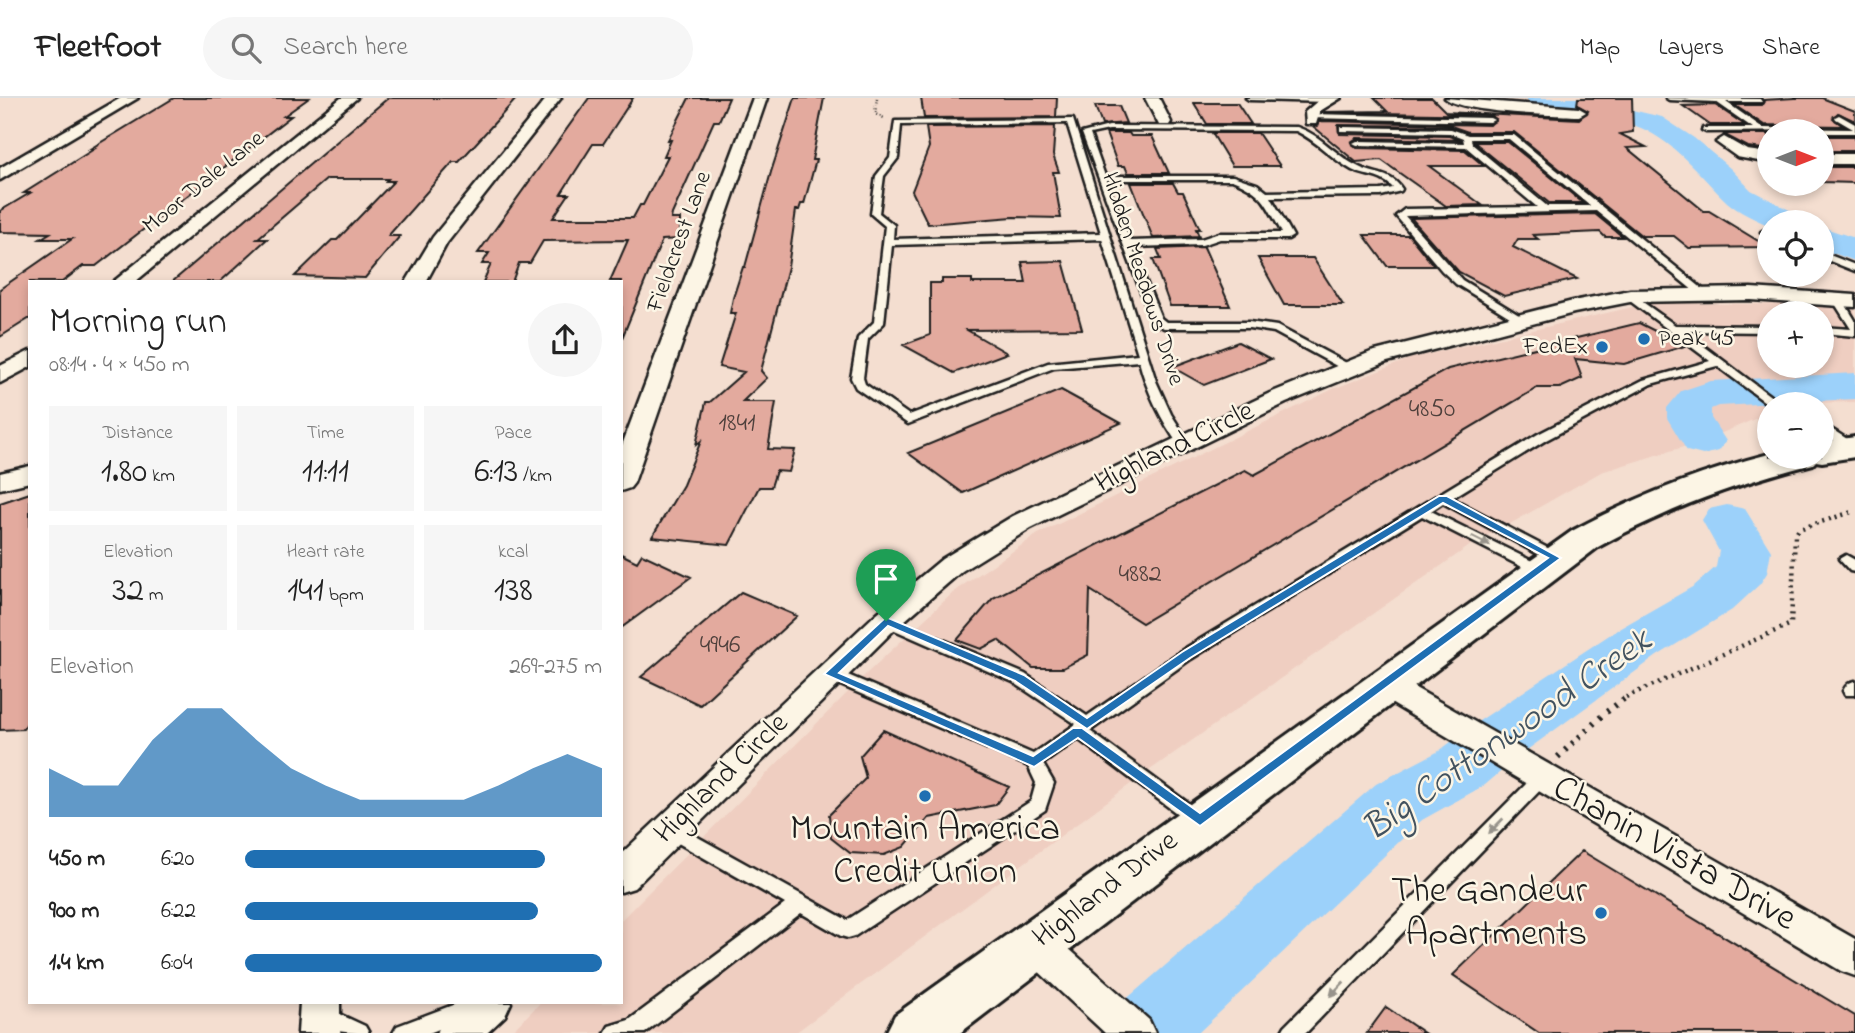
<!DOCTYPE html>
<meta charset="utf-8">
<style>
:root{--surface:#fff;--page:#f6f6f6;--text:#222;--muted:#767676;--line:#e0e0e0;--accent:#1f6fb2}
body{margin:0;font-family:"Indie Flower",sans-serif;background:var(--page);color:var(--text);height:100vh;display:flex;flex-direction:column;font-size:26px;white-space:nowrap}
*{box-sizing:border-box;margin:0}
p{font-size:23px;color:var(--muted)}
.icon{flex:none;width:38px;height:38px;fill:none;stroke:currentColor;stroke-width:2;stroke-linecap:round;stroke-linejoin:round}
.map{position:relative;flex:1;overflow:hidden}
.details{position:absolute;left:28px;top:182px;width:595px;height:724px;display:flex;flex-direction:column;background:var(--surface);border-radius:0px;box-shadow:0 4px 10px #0003}
.details>*{flex:none}
.needle{width:46px;rotate:90deg}
.fabs{position:absolute;left:1757px;top:21px;display:grid;gap:14px}
.fabs a{display:grid;place-items:center;width:77px;height:77px;border-radius:50%;background:var(--surface);box-shadow:0 4px 10px #0003;font-size:35px}
.pin{position:absolute;display:grid;place-items:center;width:60px;height:60px;color:#fff;margin:-72px -30px;border-radius:50% 50% 50% 0;rotate:-45deg;box-shadow:0 0 7px #0007}
.pin .icon{rotate:45deg}
.round{display:grid;place-items:center;flex:none;width:74px;height:74px;border-radius:37px;background:var(--page)}
.overview{display:flex;align-items:center;justify-content:space-between;height:119px;padding:0 21px}
h1{font-size:38px;font-weight:600;line-height:52px}
.stats{display:grid;grid-template-columns:repeat(3,1fr);gap:10px;height:119px;padding:7px 21px}
.stats div{display:grid;align-content:center;border-radius:0px;background:var(--page);text-align:center}
.stats b{font-size:35px;font-weight:600}
.stats small{font-size:19px;font-weight:400}
.stats p{font-size:19px}
.chart{height:196px;padding:14px 21px}
.chart p{display:flex;justify-content:space-between}
.chart svg{width:100%;height:126px;margin-top:7px;fill:var(--accent);opacity:.7}
ul{padding:0 21px;list-style:none;font-size:23px}
li{display:grid;grid-template-columns:112px 84px 1fr;align-items:center;height:52px}
li i{height:18px;border-radius:9px;background:var(--accent)}
header{display:flex;align-items:center;gap:42px;box-sizing:border-box;height:98px;padding:0 35px;background:var(--surface);border-bottom:2px solid var(--line)}
header strong{font-size:33px}
nav{display:flex;gap:38px;margin-inline-start:auto;font-size:24px}
.search{width:490px;height:63px;background:var(--page);display:flex;align-items:center;gap:18px;box-sizing:border-box;padding:0 24px;border-radius:38px;color:var(--muted);font-size:26px}
.map>svg:first-child{display:block}
.built{fill:#efcec1;fill-rule:evenodd}
.lines{fill:none;stroke-linecap:round;stroke-linejoin:round}
.river{fill:#9cd1fa;fill-rule:evenodd}
.building{fill:#e3aa9e;stroke:#1c1c1c;stroke-width:2}
.service-casing{stroke:#1c1c1c;stroke-width:5}
.minor-casing{stroke:#1c1c1c;stroke-width:5}
.secondary-casing{stroke:#1c1c1c;stroke-width:6}
.path-far2{stroke:#1c1c1c;stroke-width:2.5;stroke-dasharray:1 2.5;stroke-linecap:butt}
.path-far1{stroke:#1c1c1c;stroke-width:4.5;stroke-dasharray:2 5;stroke-linecap:butt}
.path{stroke:#1c1c1c;stroke-width:6;stroke-dasharray:2.5 7;stroke-linecap:butt}
.service{fill:#fcf5e5;fill-rule:evenodd}
.minor{fill:#fcf5e5;fill-rule:evenodd}
.secondary{fill:#fcf5e5;fill-rule:evenodd}
.oneway{fill:#97938b}
.route{fill:#1f6fb2;stroke:#fff;stroke-width:2;fill-rule:evenodd}
.poi-dot{fill:#1f6fb2;stroke:#fcf5e5;stroke-width:2.5}
.labels{text-anchor:middle;dominant-baseline:central;stroke-width:5;stroke-linejoin:round;paint-order:stroke}
.far-street-label{font-size:24px;fill:#1c1c1c;stroke:#fcf5e5}
.far-poi-label{font-size:24px;fill:#1c1c1c;stroke:#fcf5e5;text-anchor:start}
.number-label{font-size:26px;fill:#4e403c}
.street-label{font-size:30px;fill:#1c1c1c;stroke:#fcf5e5}
.near-poi-label{font-size:37px;fill:#1c1c1c;stroke:#fcf5e5}
.near-street-label{font-size:37px;fill:#1c1c1c;stroke:#fcf5e5}
.near-water-label{font-size:38px;font-style:italic;fill:#42525f;stroke:#fcf5e5}
</style>
<header>
<strong>Fleetfoot</strong>
<div class="search"><svg class="icon" aria-label="search" viewBox="0 0 24 24"><circle cx="10" cy="10" r="6"/><path d="M15 15l6 6"/></svg>Search here</div>
<nav><a>Map</a><a>Layers</a><a>Share</a></nav>
</header>
<div class="map">
<svg width="1855" height="935" viewBox="0 0 1855 935">
<rect width="100%" height="100%" fill="#f4ded0"/>
<filter id="ink" filterUnits="userSpaceOnUse"><feTurbulence type="fractalNoise" baseFrequency=".0143" numOctaves="2"/><feDisplacementMap in="SourceGraphic" scale="14" xChannelSelector="R" yChannelSelector="G"/><feConvolveMatrix kernelMatrix="1 2 1 2 8 2 1 2 1" color-interpolation-filters="sRGB"/></filter>
<g filter="url(#ink)">
<path class="built" d="M 1650,205 L 1836,207 L 1855,209 L 1855,304 L 1769,306 L 1769,315 L 1703,343 L 1601,374 L 1501,431 L 1478,442 L 1140,679 L 795,935 L 510,935 L 540,905 L 621,905 L 621,822 L 867,575 L 956,492 L 1038,436 L 1333,291 L 1412,260 ZM 1769,215 L 1822,215 L 1822,268 L 1769,268 Z"/>
<g class="lines">
<path class="river" d="M 1526,0 L 1581,0 L 1662,19 L 1694,40 L 1731,71 L 1751,92 L 1799,117 L 1804,124 L 1769,124 L 1769,128 C 1756,121 1738,114 1727,104 C 1700,78 1676,45 1641,30 C 1606,16 1566,15 1530,6 Z
M 1822,129 L 1855,140 L 1855,163 L 1822,151 Z
M 1855,275 L 1855,301 L 1718,308 L 1711,311 L 1711,320 L 1726,343 L 1719,353 L 1703,357 L 1687,353 L 1667,320 L 1667,310 L 1681,293 L 1711,283 Z
M 1727,407 L 1745,411 L 1771,453 L 1767,475 L 1760,486 L 1732,512 L 1657,558 L 1520,657 L 1485,687 L 1422,722 L 1198,935 L 1105,935 L 1116,910 L 1376,686 L 1439,653 L 1476,625 L 1617,532 L 1694,488 L 1716,469 L 1719,453 L 1702,422 L 1709,411 Z"/>
</g>
<path class="building" d="M 174,0 L 309,0 L 284,18 L 291,18 L 96,168 L 83,168 L 62,184 L 30,184 L 30,220 L 0,239 L 0,191 L 72,141 L 40,141 L 50,135 L 0,134 L 0,113 L 30,95 L 24,95 L 94,51 L 90,51 Z
M 388,0 L 517,0 L 459,64 L 453,64 L 388,138 L 400,138 L 365,180 L 295,178 L 332,142 L 337,142 L 394,83 L 386,83 L 388,81 L 327,81 L 257,141 L 267,141 L 220,184 L 172,184 Z
M 589,0 L 633,0 L 603,46 L 593,46 L 561,96 L 569,96 L 553,120 L 633,120 L 640,107 L 643,107 L 668,58 L 664,58 L 671,42 L 668,42 L 689,0 L 729,0 L 719,23 L 714,23 L 672,116 L 671,121 L 680,121 L 680,141 L 662,142 L 622,240 L 621,183 L 610,183 L 628,142 L 543,143 L 530,165 L 519,165 L 512,184 L 483,184 L 491,166 L 482,166 L 489,155 L 478,155 Z
M 795,0 L 824,0 L 812,62 L 816,62 L 804,106 L 801,106 L 799,112 L 796,112 L 788,169 L 761,273 L 767,280 L 742,304 L 776,304 L 768,351 L 795,352 L 789,374 L 776,373 L 771,389 L 759,389 L 729,447 L 652,439 L 683,387 L 701,343 L 696,347 L 706,304 L 710,304 L 744,274 L 719,269 L 736,215 L 730,215 L 733,200 L 743,169 L 745,169 L 771,74 Z
M 921,0 L 1057,0 L 1056,19 L 924,20 Z
M 1374,0 L 1432,0 L 1446,14 L 1579,21 L 1588,13 L 1577,7 L 1578,0 L 1632,0 L 1633,34 L 1620,36 L 1646,49 L 1627,50 L 1704,113 L 1709,113 L 1768,149 L 1689,150 L 1674,138 L 1642,138 L 1514,34 L 1468,34 L 1451,28 L 1338,27 L 1340,36 L 1449,38 L 1461,42 L 1357,40 L 1351,44 L 1357,50 L 1465,52 L 1484,68 L 1429,68 L 1482,107 L 1446,108 L 1381,62 L 1356,64 L 1314,29 L 1318,28 L 1320,23 L 1490,27 L 1496,21 L 1490,17 L 1324,14 L 1387,13 Z
M 1794,0 L 1822,0 L 1855,13 L 1855,23 L 1838,15 L 1833,20 L 1843,28 L 1764,27 L 1734,7 L 1762,7 L 1764,2 Z
M 1194,5 L 1237,5 L 1251,26 L 1207,26 Z
M 1715,7 L 1745,27 L 1710,27 L 1683,8 Z
M 1095,8 L 1119,8 L 1126,25 L 1102,27 Z
M 1055,28 L 1053,57 L 1059,74 L 1053,74 L 1061,120 L 1013,119 L 928,126 L 912,93 L 929,49 L 926,29 Z
M 1106,35 L 1129,35 L 1131,38 L 1152,38 L 1169,75 L 1128,75 L 1125,68 L 1118,68 Z
M 1212,35 L 1258,35 L 1280,68 L 1232,68 Z
M 1769,36 L 1769,52 L 1748,49 L 1723,36 Z
M 1822,38 L 1855,38 L 1855,53 L 1822,53 Z
M 1474,44 L 1508,44 L 1583,105 L 1549,105 Z
M 1822,69 L 1855,69 L 1855,85 L 1822,84 Z
M 1131,85 L 1173,85 L 1178,94 L 1183,94 L 1200,131 L 1196,131 L 1199,138 L 1153,140 Z
M 1595,116 L 1623,139 L 1605,139 L 1600,134 L 1533,137 L 1538,141 L 1518,141 L 1513,149 L 1577,181 L 1504,198 L 1459,174 L 1411,120 Z
M 1364,137 L 1409,137 L 1434,168 L 1387,168 Z
M 1204,149 L 1230,208 L 1170,208 L 1153,161 L 1161,161 L 1157,151 Z
M 1258,160 L 1313,160 L 1343,207 L 1284,207 Z
M 1063,163 L 1082,231 L 967,232 L 1007,255 L 954,275 L 903,247 L 930,237 L 930,185 L 942,185 L 942,181 L 972,181 L 972,185 L 1026,185 L 1022,164 Z
M 1639,225 L 1685,248 L 1624,266 L 1575,261 L 1582,280 L 1560,290 L 1537,290 L 1142,525 L 1090,492 L 1088,557 L 1063,570 L 1033,570 L 998,542 L 981,551 L 957,542 L 993,500 L 1245,372 L 1254,377 L 1448,271 Z
M 1238,244 L 1271,261 L 1204,287 L 1172,269 Z
M 1061,292 L 1121,325 L 963,395 L 908,355 Z
M 30,395 L 30,621 L 23,631 L 0,632 L 0,405 Z
M 621,456 L 637,464 L 642,456 L 691,479 L 621,530 Z
M 741,494 L 797,518 L 700,607 L 641,579 Z
M 883,632 L 1009,689 L 995,707 L 929,720 L 904,749 L 884,757 L 850,755 L 831,740 L 829,717 L 866,680 L 860,658 Z
M 1582,753 L 1855,918 L 1855,935 L 1539,935 L 1453,877 Z
M 1386,909 L 1424,935 L 1367,935 Z"/>
<g class="lines">
<g class="service-casing">
<path id="service" d="M 1246,0 L 1327,0 L 1331,2 L 1327,4 L 1249,2 Z
M 1666,0 L 1760,1 L 1762,4 L 1726,4 L 1763,30 L 1853,31 L 1836,21 L 1835,19 L 1839,17 L 1855,26 L 1855,35 L 1822,35 L 1822,33 L 1706,34 L 1702,32 L 1703,30 L 1753,30 L 1716,4 L 1669,2 Z
M 1311,16 L 1490,20 L 1494,22 L 1490,24 L 1308,20 L 1308,16 Z
M 1073,21 L 1156,283 L 1171,316 L 1190,346 L 1188,349 L 1180,349 C 1161,322 1147,294 1139,263 L 1054,270 L 908,326 L 856,290 L 851,280 L 858,240 L 874,224 L 885,128 L 871,116 L 876,78 L 890,60 L 895,23 ZM 1067,25 L 1101,135 L 893,141 L 894,127 L 879,115 L 884,78 L 898,60 L 901,27 ZM 1102,141 L 1138,256 L 1048,265 L 909,317 L 865,286 L 863,280 L 868,241 L 884,225 L 892,147 Z
M 1109,28 L 1297,29 C 1321,37 1336,58 1359,69 C 1375,77 1391,74 1402,91 L 1401,93 L 1381,98 L 1271,99 L 1293,138 L 1288,141 L 1220,141 L 1202,147 L 1132,149 L 1161,220 L 1166,224 L 1249,224 L 1277,228 L 1352,268 L 1352,272 L 1344,272 L 1274,234 L 1249,230 L 1164,230 L 1152,224 L 1082,35 ZM 1109,32 L 1296,33 C 1317,43 1332,61 1352,72 C 1366,79 1382,77 1393,90 L 1381,92 L 1267,94 L 1257,86 L 1233,78 L 1105,78 L 1090,36 ZM 1106,82 L 1232,82 C 1265,95 1266,106 1282,135 L 1219,135 L 1201,141 L 1130,143 Z
M 1343,29 L 1451,31 L 1468,37 L 1514,37 L 1709,196 L 1700,198 L 1596,113 L 1405,118 L 1462,182 L 1527,222 L 1526,224 L 1518,224 L 1456,186 L 1442,173 L 1396,118 L 1405,111 L 1537,109 L 1466,49 L 1357,47 L 1353,45 L 1357,43 L 1464,45 L 1463,40 L 1450,35 L 1340,33 L 1340,29 ZM 1471,41 L 1509,41 L 1590,108 L 1547,108 L 1472,46 Z
M 1766,131 L 1769,132 L 1769,138 L 1761,134 Z
M 1822,154 L 1855,167 L 1855,173 L 1822,160 Z
M 1630,195 L 1675,227 L 1769,228 L 1769,234 L 1684,233 L 1781,306 L 1769,307 L 1717,268 L 1651,286 L 1546,342 L 1452,400 L 1561,457 L 1563,460 L 1561,463 L 1551,463 L 1443,405 L 1431,413 L 1544,469 L 1546,472 L 1544,475 L 1534,475 L 1422,418 L 1191,561 L 1090,633 L 1203,716 L 1206,721 L 1203,726 L 1197,728 L 1191,726 L 1078,641 L 1043,666 L 1054,685 L 1045,712 L 855,838 L 848,840 L 841,838 L 801,815 L 645,935 L 605,935 L 609,928 L 629,922 L 785,806 L 664,737 L 661,732 L 664,727 L 670,725 L 676,727 L 847,822 L 1031,703 L 1036,685 L 1028,668 L 824,580 L 822,576 L 824,572 L 836,572 L 1033,656 L 1076,626 L 1013,584 L 881,526 L 879,523 L 881,520 L 891,520 L 1025,576 L 1087,618 L 1181,553 L 1538,336 L 1643,282 L 1710,263 L 1626,200 L 1625,198 Z
M 1837,198 L 1841,199 L 1855,222 L 1855,238 L 1822,235 L 1822,229 L 1851,231 L 1832,201 Z
M 1822,325 L 1855,346 L 1855,352 L 1848,352 L 1822,334 Z
M 1846,457 L 1855,462 L 1855,474 L 1850,473 L 1839,461 Z
M 1855,583 L 1855,597 L 1845,597 L 1843,593 C 1846,587 1849,584 1855,583 Z
M 1543,673 L 1549,675 L 1552,679 L 1549,683 L 1306,935 L 1281,935 L 1285,928 L 1537,675 Z
M 458,905 L 492,905 L 489,911 L 429,935 L 393,935 L 397,928 Z
M 324,909 L 365,928 L 369,935 C 350,935 323,935 314,918 L 317,911 Z"/>
</g>
<g class="minor-casing">
<path id="minor" d="M 121,0 L 138,0 L 0,82 L 0,70 Z
M 341,0 L 357,0 L 135,184 L 113,184 Z
M 547,0 L 561,0 L 447,145 L 426,184 L 406,184 L 433,139 Z
M 753,0 L 767,0 L 634,385 L 630,390 L 621,393 L 621,350 Z
M 1145,0 L 1159,0 L 1171,24 L 1169,27 L 1159,27 Z
M 1321,0 L 1341,0 L 1320,13 L 1316,26 L 1306,26 L 1305,14 Z
M 1445,0 L 1579,10 L 1586,14 L 1579,18 C 1552,17 1462,15 1445,0 Z
M 1724,39 L 1747,52 L 1769,55 L 1769,65 L 1737,59 L 1716,44 Z
M 1822,56 L 1855,56 L 1855,66 L 1822,66 Z
M 1751,190 L 1855,197 L 1855,209 L 1751,202 L 1630,204 L 1574,215 L 1387,264 L 1286,305 L 1031,430 L 962,473 L 896,530 L 634,790 L 621,794 L 621,756 L 876,516 L 942,461 L 1013,418 L 1270,295 L 1371,254 L 1573,203 L 1630,192 Z
M 30,253 L 30,269 L 0,285 L 0,268 Z
M 30,368 L 30,384 L 0,391 L 0,375 Z
M 1385,576 L 1396,579 L 1855,841 L 1855,878 L 1841,873 L 1374,595 L 1369,587 L 1374,579 Z
M 1035,828 L 1049,833 L 1149,922 L 1155,935 L 1105,935 L 1021,857 L 1015,845 L 1021,833 Z
M 300,905 L 340,905 L 340,935 L 298,935 Z
M 462,905 L 511,905 L 505,918 L 487,935 L 437,935 L 443,922 Z"/>
</g>
<g class="secondary-casing">
<path id="secondary" d="M 1855,339 L 1855,359 L 1822,364 L 1816,363 L 1813,366 C 1737,385 1667,411 1598,449 L 960,935 L 886,935 L 895,917 L 1572,433 C 1635,399 1700,374 1769,356 L 1769,359 L 1822,359 L 1822,344 Z"/>
</g>
<path class="path-far2" d="M 877,0 L 875,16 L 884,20"/>
<path class="path-far1" d="M 1626,599 L 1791,526 L 1795,438 L 1799,431 L 1855,413"/>
<path class="path" d="M 1558,659 L 1605,615 L 1629,597"/>
<use href="#service" class="service"/>
<use href="#minor" class="minor"/>
<use href="#secondary" class="secondary"/>
</g>
<defs><path id="oneway-solid" d="M-6-.8H1V-3.2L6.5 0L1 3.2V.8H-6Z" transform="scale(1.75)"/></defs>
<g class="oneway">
<use href="#oneway-solid" transform="translate(1481 443) rotate(27)"/>
<use href="#oneway-solid" transform="translate(1496 728) rotate(134)"/>
<use href="#oneway-solid" transform="translate(1337 891) rotate(134)"/>
</g>
</g>
<path class="route" d="M 1439,398 L 1447,398 L 1561,460 L 1200,728 L 1078,640 L 1034,669 L 824,576 L 886,519 L 1024,577 L 1087,620 L 1182,554 ZM 1443,405 L 1548,460 L 1200,715 L 1082,630 L 1073,630 L 1033,658 L 839,575 L 888,528 L 1015,583 L 1087,631 L 1190,560 Z"/>
<g class="poi-dot">
<circle cx="1644" cy="241" r="7"/>
<circle cx="1602" cy="249" r="7"/>
<circle cx="925" cy="698" r="7"/>
<circle cx="1601" cy="815" r="7"/>
</g>
<g class="labels">
<g class="far-street-label">
<text transform="translate(204 85) rotate(-39)">Moor Dale Lane</text>
<text transform="translate(680 144) rotate(-70)">Fieldcrest Lane</text>
<text transform="translate(1142 181) rotate(72)">Hidden Meadows Drive</text>
</g>
<g class="far-poi-label">
<text x="1658" y="241">Peak 45</text>
<text x="1588" y="249" text-anchor="end">FedEx</text>
</g>
<g class="number-label">
<text x="1432" y="312">4850</text>
<text x="737" y="326">1841</text>
<text x="1140" y="477">4882</text>
<text x="720" y="548">4946</text>
</g>
<g class="street-label">
<text transform="translate(1175 350) rotate(-26)">Highland Circle</text>
<text transform="translate(722 681) rotate(-44)">Highland Circle</text>
<text transform="translate(1106 792) rotate(-37)">Highland Drive</text>
</g>
<g class="near-poi-label">
<text x="925" y="732">Mountain America<tspan x="925" dy="43">Credit Union</tspan></text>
<text x="1587" y="794" text-anchor="end">The Gandeur<tspan x="1587" dy="43">Apartments</tspan></text>
</g>
<g class="near-street-label">
<text transform="translate(1674 756) rotate(30)">Chanin Vista Drive</text>
</g>
<g class="near-water-label">
<text transform="translate(1508 638) rotate(-35)">Big Cottonwood Creek</text>
</g>
</g>
</svg>
<div class="fabs">
<a><svg class="needle" viewBox="-14 -14 28 28"><path d="M0-13l5 13h-10z" fill="#e53935"/><path d="M0 13l5-13h-10z" fill="#767676"/></svg></a>
<a><svg class="icon" aria-label="locate" viewBox="0 0 24 24"><circle cx="12" cy="12" r="6"/><path d="M12 2v4M12 18v4M2 12h4M18 12h4"/></svg></a>
<a>+</a>
<a>−</a>
</div>
<div class="pin" style="left:886px;top:523px;background:#1e9e55"><svg class="icon" aria-label="arrive" viewBox="0 0 24 24"><path d="M6 21V4h12l-3 4 3 4H6"/></svg></div>
<section class="details">
<div class="overview"><div><h1>Morning run</h1><p>08:14 · 4 × 450 m</p></div><a class="round"><svg class="icon" aria-label="share" viewBox="0 0 24 24"><path d="M12 15V3M7 8l5-5 5 5M5 13v7h14v-7"/></svg></a></div>
<div class="stats">
<div><p>Distance</p><b>1.80<small> km</small></b></div>
<div><p>Time</p><b>11:11</b></div>
<div><p>Pace</p><b>6:13<small> /km</small></b></div>
</div>
<div class="stats">
<div><p>Elevation</p><b>32<small> m</small></b></div>
<div><p>Heart rate</p><b>141<small> bpm</small></b></div>
<div><p>kcal</p><b>138</b></div>
</div>
<div class="chart"><p><span>Elevation</span>269–275 m</p>
<svg viewBox="0 0 160 44" preserveAspectRatio="none"><path d="M0 44V27L10 33L20 33L30 17L40 6L50 6L60 17L70 27L80 33L90 38L100 38L110 38L120 38L130 33L140 27L150 22L160 27V44z"/></svg>
</div>
<ul>
<li><b>450 m</b>6:20<i style="width:84%"></i></li>
<li><b>900 m</b>6:22<i style="width:82%"></i></li>
<li><b>1.4 km</b>6:04<i style="width:100%"></i></li>
</ul>
</section>
</div>
